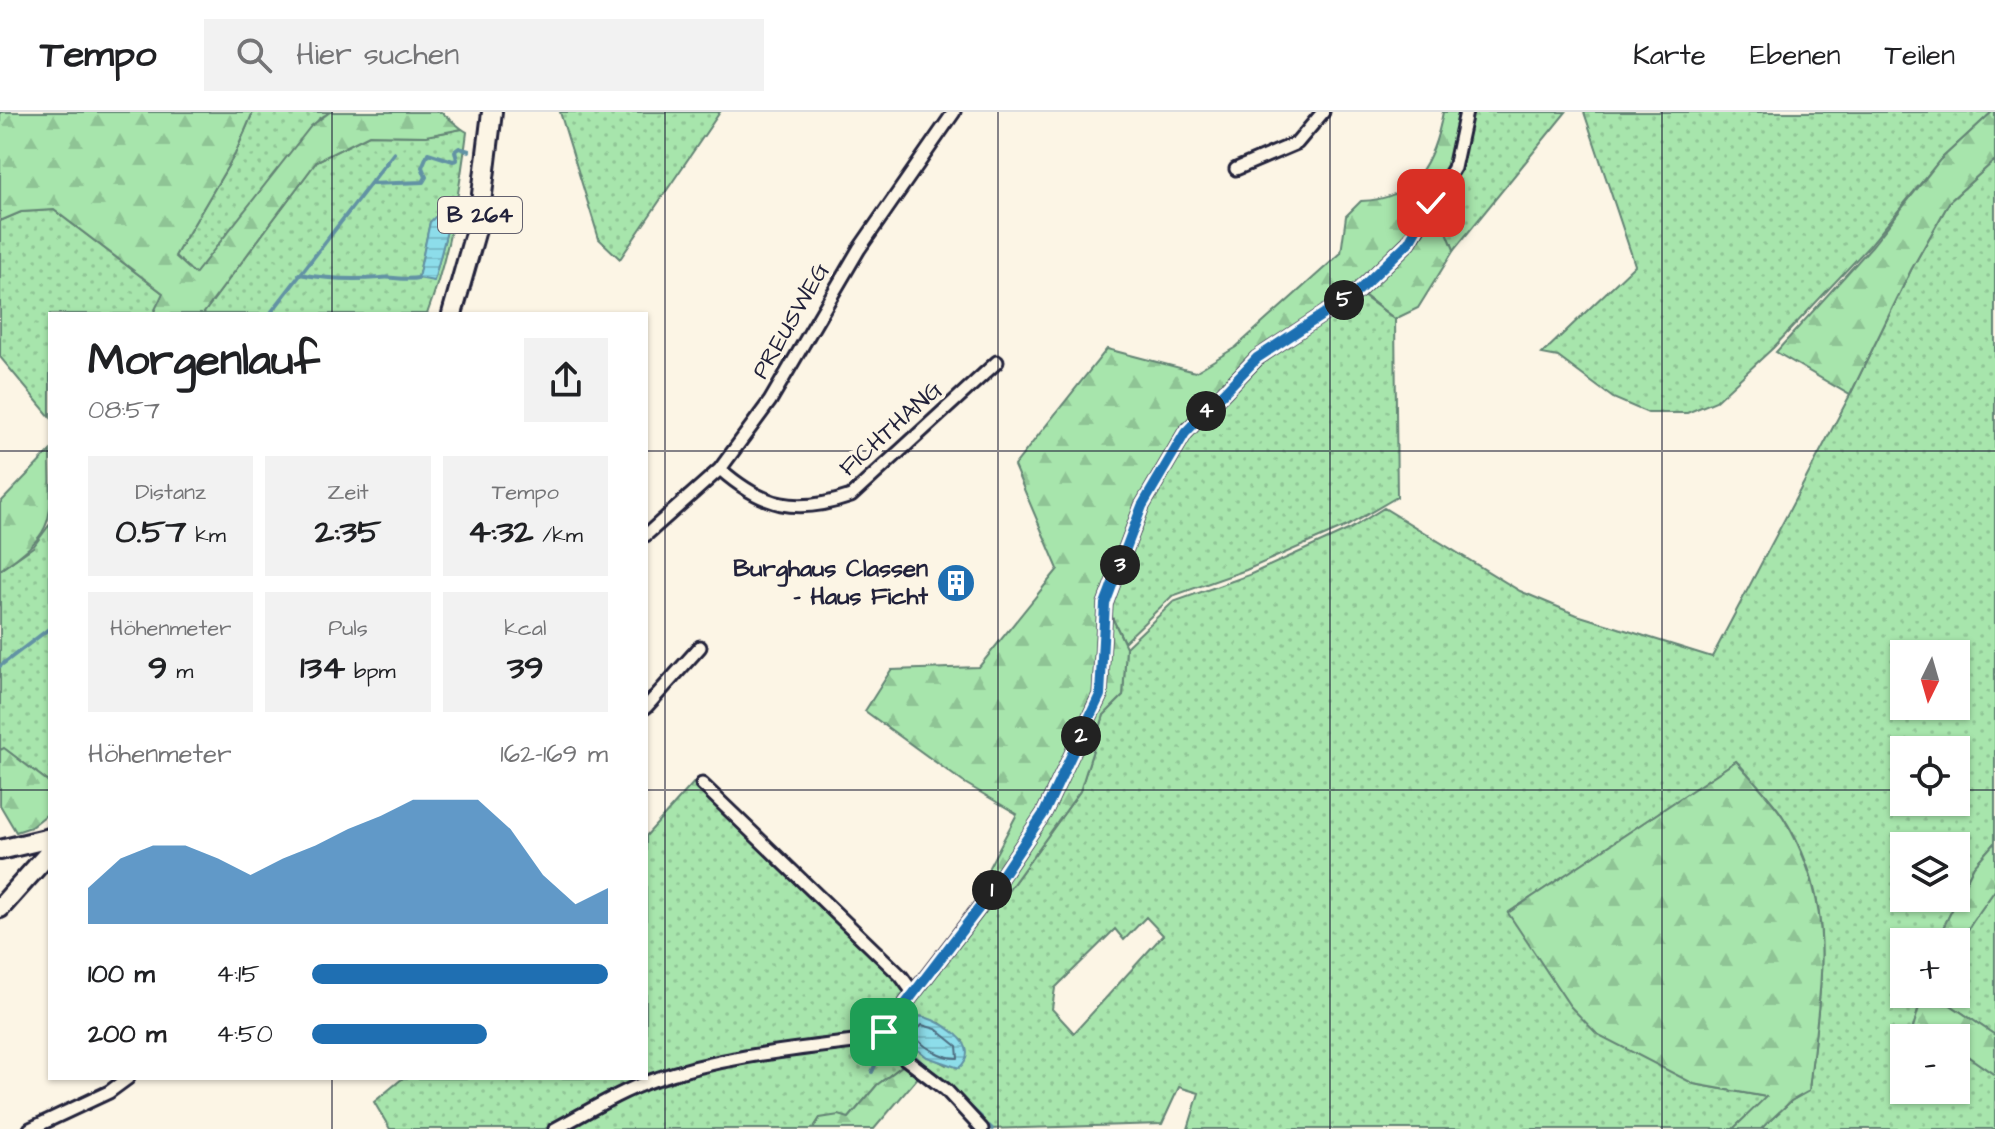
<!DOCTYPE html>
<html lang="de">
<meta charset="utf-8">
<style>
:root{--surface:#fff;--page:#f2f2f2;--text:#202124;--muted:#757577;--line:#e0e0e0;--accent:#1f6fb2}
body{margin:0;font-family:"Architects Daughter",sans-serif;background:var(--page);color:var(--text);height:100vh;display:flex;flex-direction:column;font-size:30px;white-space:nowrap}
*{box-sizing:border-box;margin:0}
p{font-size:26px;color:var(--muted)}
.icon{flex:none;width:44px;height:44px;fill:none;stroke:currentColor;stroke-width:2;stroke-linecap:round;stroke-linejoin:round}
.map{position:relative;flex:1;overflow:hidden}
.sheet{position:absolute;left:48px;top:200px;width:600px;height:768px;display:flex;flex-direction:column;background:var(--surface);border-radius:0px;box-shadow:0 2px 6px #0004}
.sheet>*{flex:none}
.needle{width:52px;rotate:185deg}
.buttons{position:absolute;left:1890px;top:528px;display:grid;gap:16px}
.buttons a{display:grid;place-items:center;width:80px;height:80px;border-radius:0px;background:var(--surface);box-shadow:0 2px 6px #0004;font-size:40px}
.pin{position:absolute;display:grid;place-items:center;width:68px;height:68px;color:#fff;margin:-34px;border-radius:16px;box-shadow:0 4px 12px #0006}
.km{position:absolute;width:40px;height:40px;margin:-20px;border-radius:50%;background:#222;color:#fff;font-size:22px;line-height:40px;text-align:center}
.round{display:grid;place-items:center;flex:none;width:84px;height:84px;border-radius:0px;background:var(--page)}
.head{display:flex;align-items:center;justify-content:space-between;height:136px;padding:0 40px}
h1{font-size:44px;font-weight:800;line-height:60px}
.metrics{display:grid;grid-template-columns:repeat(3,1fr);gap:12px;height:136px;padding:8px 40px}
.metrics div{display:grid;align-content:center;border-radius:0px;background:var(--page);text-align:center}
.metrics b{font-size:34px;font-weight:800}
.metrics small{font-size:22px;font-weight:400}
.metrics p{font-size:22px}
.chart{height:224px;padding:16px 40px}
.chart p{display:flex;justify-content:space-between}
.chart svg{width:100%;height:144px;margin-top:8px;fill:var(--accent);opacity:.7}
ul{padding:0 40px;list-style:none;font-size:26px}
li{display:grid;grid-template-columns:128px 96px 1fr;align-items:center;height:60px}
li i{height:20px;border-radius:10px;background:var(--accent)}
header{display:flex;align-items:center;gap:48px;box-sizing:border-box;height:112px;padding:0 40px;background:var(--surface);border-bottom:2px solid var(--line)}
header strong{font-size:38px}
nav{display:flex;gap:44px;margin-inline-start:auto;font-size:28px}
.search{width:560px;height:72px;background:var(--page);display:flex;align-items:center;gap:20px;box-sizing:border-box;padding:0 28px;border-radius:0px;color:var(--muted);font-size:30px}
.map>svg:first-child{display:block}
.green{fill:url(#green-dots);stroke:#648474;stroke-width:2;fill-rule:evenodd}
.forest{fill:url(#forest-firs);stroke:#648474;stroke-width:2}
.water{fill:url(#water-rules);stroke:#6292a4;stroke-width:2}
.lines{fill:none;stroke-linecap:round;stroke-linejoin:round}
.shore{stroke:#4d6d81;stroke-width:2}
.stream{stroke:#6292a4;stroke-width:4}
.street-casing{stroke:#22223b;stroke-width:17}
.primary-casing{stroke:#22223b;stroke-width:24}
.street{stroke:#fcf5e5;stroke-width:11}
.primary{stroke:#fcf5e5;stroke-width:18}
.route-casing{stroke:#fff;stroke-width:16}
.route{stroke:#1f6fb2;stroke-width:10}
.grid{fill:none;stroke:#22223b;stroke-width:2;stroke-opacity:0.55}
.labels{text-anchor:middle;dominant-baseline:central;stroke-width:8;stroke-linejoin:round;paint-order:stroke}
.shield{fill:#fcf5e5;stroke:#63616e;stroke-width:2}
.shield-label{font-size:22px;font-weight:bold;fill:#22223b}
.street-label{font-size:24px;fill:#22223b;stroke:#fcf5e5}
.poi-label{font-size:24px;font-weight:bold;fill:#22223b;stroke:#fcf5e5;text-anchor:end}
</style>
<header>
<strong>Tempo</strong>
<div class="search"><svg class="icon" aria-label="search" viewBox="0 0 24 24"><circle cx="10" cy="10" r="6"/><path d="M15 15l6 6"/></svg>Hier suchen</div>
<nav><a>Karte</a><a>Ebenen</a><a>Teilen</a></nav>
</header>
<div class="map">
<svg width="1995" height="1017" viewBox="0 0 1995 1017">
<defs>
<pattern id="green-dots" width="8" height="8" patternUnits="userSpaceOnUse" patternTransform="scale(2)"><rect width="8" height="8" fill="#a7e5ac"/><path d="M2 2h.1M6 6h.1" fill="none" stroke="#8fc495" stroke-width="1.8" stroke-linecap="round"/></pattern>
<pattern id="forest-firs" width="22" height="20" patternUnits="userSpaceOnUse" patternTransform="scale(2)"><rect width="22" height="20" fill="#a7e5ac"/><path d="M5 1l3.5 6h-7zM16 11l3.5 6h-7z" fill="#8fc495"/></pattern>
<pattern id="water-rules" width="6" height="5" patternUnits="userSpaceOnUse" patternTransform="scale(2)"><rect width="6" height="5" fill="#8dddea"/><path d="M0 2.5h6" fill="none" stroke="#79bdca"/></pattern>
</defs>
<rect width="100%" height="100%" fill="#fcf5e5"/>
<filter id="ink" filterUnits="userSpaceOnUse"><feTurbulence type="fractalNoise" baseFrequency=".0125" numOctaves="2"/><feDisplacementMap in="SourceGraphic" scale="16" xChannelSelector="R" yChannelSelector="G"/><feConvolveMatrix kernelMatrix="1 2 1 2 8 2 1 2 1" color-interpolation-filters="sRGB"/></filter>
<g filter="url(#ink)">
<path class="green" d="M 253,0 L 330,0 L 319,7 L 195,163 L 175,144 L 235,42 Z
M 560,0 L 720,0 L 620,147 L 599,127 Z
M 1470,0 L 1566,0 L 1454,138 L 1436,92 Z
M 1584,0 L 1992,0 L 1940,48 L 1871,132 L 1773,236 L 1716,289 L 1687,301 L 1648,301 L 1613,286 L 1558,245 L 1542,242 L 1635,153 Z
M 462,17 L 467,20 C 459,82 449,143 427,202 L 203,202 L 317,49 L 369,23 L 426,24 ZM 450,107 L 434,168 L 418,166 L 430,110 Z
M 1995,48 L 1995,730 L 1974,754 L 1936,830 L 1904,830 L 1904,882 L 1923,882 L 1910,926 L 1904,926 L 1904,978 L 1956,978 L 1956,936 L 1995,963 L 1995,1017 L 1761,1017 L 1791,989 L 1809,978 C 1819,877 1842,791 1780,700 C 1767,682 1751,666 1736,649 L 1508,801 L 1694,972 L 1767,985 L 1733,1017 L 1188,1017 L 1199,981 L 1179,975 L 1162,1012 L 987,1017 L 900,937 L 893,925 L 894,913 L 994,789 L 1003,786 L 1080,679 L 1104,603 L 1123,584 L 1126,535 L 1173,490 L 1249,463 L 1350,417 L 1384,396 L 1520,479 L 1577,503 L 1712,545 L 1850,283 L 1911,158 L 1950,89 ZM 1904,542 L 1956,542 L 1956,594 L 1904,594 ZM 1904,638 L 1956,638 L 1956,690 L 1904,690 ZM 1904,734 L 1956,734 L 1956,786 L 1904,786 ZM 1146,805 L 1163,823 L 1074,921 L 1052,897 L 1055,876 L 1115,817 L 1124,828 ZM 915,906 L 940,911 L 963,929 L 946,953 L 912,934 L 909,912 Z
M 54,98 L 164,182 L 153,202 L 50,202 L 50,305 L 0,245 L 0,109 L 21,100 Z
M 1363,184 L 1395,207 L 1397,385 L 1347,414 L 1246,458 L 1172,484 L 1124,530 L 1108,497 L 1145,395 L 1188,323 L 1262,252 Z
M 50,412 L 50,671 L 5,637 L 0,638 L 0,458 L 33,435 Z
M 696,668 L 903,870 L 906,878 L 873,922 L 698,949 L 617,979 L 545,1017 L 390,1017 L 374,990 L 403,966 L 646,966 L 646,724 Z
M 1995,778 L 1995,923 L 1949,892 L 1951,882 L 1956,882 C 1956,828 1965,820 1995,778 Z
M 864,931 L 879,932 L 906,951 L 877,973 L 849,1006 L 820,1006 L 813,1017 L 564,1017 L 623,986 L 707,955 Z"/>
<path class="forest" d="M 0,0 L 253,0 L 235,42 L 175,144 L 195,162 L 311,14 L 330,0 L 441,0 L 462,17 L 426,24 L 369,23 L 317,49 L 203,202 L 153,202 L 163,181 L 54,98 L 21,100 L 0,109 Z
M 1443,0 L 1470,0 L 1436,92 L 1454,138 L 1418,196 L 1395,207 L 1355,176 L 1254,244 L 1181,317 L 1138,390 L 1108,497 L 1126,535 L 1123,584 L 1104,603 L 1080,679 L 1003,786 L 994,789 L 984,778 L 989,755 L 1017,702 L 963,670 L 865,599 L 891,558 L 979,555 L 1058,457 L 1014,354 L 1107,237 L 1195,260 L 1236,235 L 1341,141 L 1346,104 L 1361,89 C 1415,88 1434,49 1443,0 Z
M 1992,0 L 1995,0 L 1995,48 L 1950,89 L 1911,158 L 1850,283 L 1776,240 L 1872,134 L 1940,48 Z
M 50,339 C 50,407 60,417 0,458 L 0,391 Z
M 4,636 L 50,671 L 50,700 L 31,715 L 16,720 L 0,693 L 0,638 Z
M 1736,649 C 1752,667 1770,685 1783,705 C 1841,799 1819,876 1809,979 L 1791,989 L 1761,1017 L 1733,1017 L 1766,985 L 1694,972 L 1597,922 L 1570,894 L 1508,801 Z
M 1995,730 L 1995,778 L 1962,825 L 1956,855 L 1956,830 L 1936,830 L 1974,754 Z
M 1923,882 L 1951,882 L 1949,892 L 1995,923 L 1995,963 L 1956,936 L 1956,926 L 1910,926 Z
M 906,951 L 921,962 L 874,1017 L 813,1017 L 820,1006 L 839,1003 L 849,1006 L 877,973 Z"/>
<path class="water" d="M 446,104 L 450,107 L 434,169 L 418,166 L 430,110 L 435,105 Z
M 920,904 C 940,908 985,933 959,956 L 927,945 L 908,930 L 906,919 Z"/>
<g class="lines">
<path class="shore" d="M 922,913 L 936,917 L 957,934 L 958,946 C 944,947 919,934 914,921 Z"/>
<path class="stream" d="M 370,72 L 423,70 L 426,65 L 422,55 L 428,41 L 453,49 L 457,48 L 455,39 L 459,36 L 469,39
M 299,162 C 326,167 355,168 380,166 C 393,164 403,169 418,166
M 270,202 L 394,41
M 0,554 L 50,516
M 902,933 L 981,1005
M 872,960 L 882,938
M 989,1014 L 992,1017"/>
<g class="street-casing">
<path id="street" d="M 1236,57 L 1297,31 L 1323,0
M 720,357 C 763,395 796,403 851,384 L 997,250
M 646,423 L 720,357 L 770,289 L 859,137 L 954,0
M 646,595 L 700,535
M 702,672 L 901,864 L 912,879
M 877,925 L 946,978 L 982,1017
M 30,1017 L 109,980 L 128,966
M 555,1017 C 587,1000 619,980 653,968 C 722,944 798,937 870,928 L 884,920 L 989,783 L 1044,701 L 1100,583 L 1105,492 L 1142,394 L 1185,321 L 1257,246 L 1357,180 L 1409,130 L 1454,56 L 1466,0"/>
</g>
<g class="primary-casing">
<path id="primary" d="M 452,202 L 479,107 L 492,0
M 0,738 L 50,726
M 0,796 L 50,740"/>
</g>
<use href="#street" class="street"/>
<use href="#primary" class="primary"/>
</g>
</g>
<g class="lines" filter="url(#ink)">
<g class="route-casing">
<path id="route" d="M 884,920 L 989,783 L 1044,701 L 1100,583 L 1105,492 L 1142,394 L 1185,321 L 1257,246 L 1357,180 L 1409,130 L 1431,91"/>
</g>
<use href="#route" class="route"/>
</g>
<path class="grid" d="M 332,0 L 332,202M 665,0 L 665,1017M 998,0 L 998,1017M 1330,0 L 1330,1017M 1662,0 L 1662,1017M 0,339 L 50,339M 646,339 L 1995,339M 0,678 L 50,678M 646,678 L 1904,678M 1956,678 L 1995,678M 332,966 L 332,1017"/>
<defs>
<g id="building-disc" transform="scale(2)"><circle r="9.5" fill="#1f6fb2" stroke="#fcf5e5"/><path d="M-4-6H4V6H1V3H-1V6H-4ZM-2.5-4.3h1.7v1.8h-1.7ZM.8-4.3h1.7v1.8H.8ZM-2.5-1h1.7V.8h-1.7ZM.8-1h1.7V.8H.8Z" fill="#fff"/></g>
</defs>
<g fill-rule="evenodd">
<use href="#building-disc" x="956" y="471"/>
</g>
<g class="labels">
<rect class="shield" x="438" y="85" width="84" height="36" rx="6"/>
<g class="shield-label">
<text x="480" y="103">B 264</text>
</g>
<g class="street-label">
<text transform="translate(791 209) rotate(-60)">PREUSWEG</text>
<text transform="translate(891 317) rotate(-42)">FICHTHANG</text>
</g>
<g class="poi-label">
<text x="928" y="457">Burghaus Classen<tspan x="928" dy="28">- Haus Ficht</tspan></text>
</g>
</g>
</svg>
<div class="buttons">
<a><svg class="needle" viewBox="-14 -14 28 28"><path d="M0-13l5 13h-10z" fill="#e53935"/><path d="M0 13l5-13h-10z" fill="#757577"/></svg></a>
<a><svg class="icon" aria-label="locate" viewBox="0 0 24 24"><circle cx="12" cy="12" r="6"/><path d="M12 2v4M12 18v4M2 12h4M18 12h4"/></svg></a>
<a><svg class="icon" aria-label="layers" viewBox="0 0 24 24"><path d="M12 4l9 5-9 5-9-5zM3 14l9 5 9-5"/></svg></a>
<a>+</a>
<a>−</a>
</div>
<div class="pin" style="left:884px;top:920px;background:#1e9e55"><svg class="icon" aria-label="arrive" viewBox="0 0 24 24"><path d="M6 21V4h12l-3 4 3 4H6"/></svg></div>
<div class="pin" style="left:1431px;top:91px;background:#d93025"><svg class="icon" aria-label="check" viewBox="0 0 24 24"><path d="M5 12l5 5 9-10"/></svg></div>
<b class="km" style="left:992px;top:778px">1</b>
<b class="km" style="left:1081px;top:624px">2</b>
<b class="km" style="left:1120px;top:453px">3</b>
<b class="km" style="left:1206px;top:299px">4</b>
<b class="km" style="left:1344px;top:188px">5</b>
<section class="sheet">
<div class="head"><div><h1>Morgenlauf</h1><p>08:57</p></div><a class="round"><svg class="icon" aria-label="share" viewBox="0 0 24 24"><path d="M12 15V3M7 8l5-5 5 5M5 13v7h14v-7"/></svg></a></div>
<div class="metrics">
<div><p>Distanz</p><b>0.57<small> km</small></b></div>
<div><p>Zeit</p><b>2:35</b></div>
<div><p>Tempo</p><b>4:32<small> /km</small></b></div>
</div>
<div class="metrics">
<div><p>Höhenmeter</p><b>9<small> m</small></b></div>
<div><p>Puls</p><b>134<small> bpm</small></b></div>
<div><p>kcal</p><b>39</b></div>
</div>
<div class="chart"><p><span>Höhenmeter</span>162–169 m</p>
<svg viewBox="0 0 160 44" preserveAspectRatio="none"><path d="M0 44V33L10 24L20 20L30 20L40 24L50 29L60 24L70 20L80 15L90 11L100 6L110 6L120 6L130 15L140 29L150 38L160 33V44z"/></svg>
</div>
<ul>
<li><b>100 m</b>4:15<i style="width:100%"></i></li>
<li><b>200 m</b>4:50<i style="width:59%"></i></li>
</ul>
</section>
</div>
